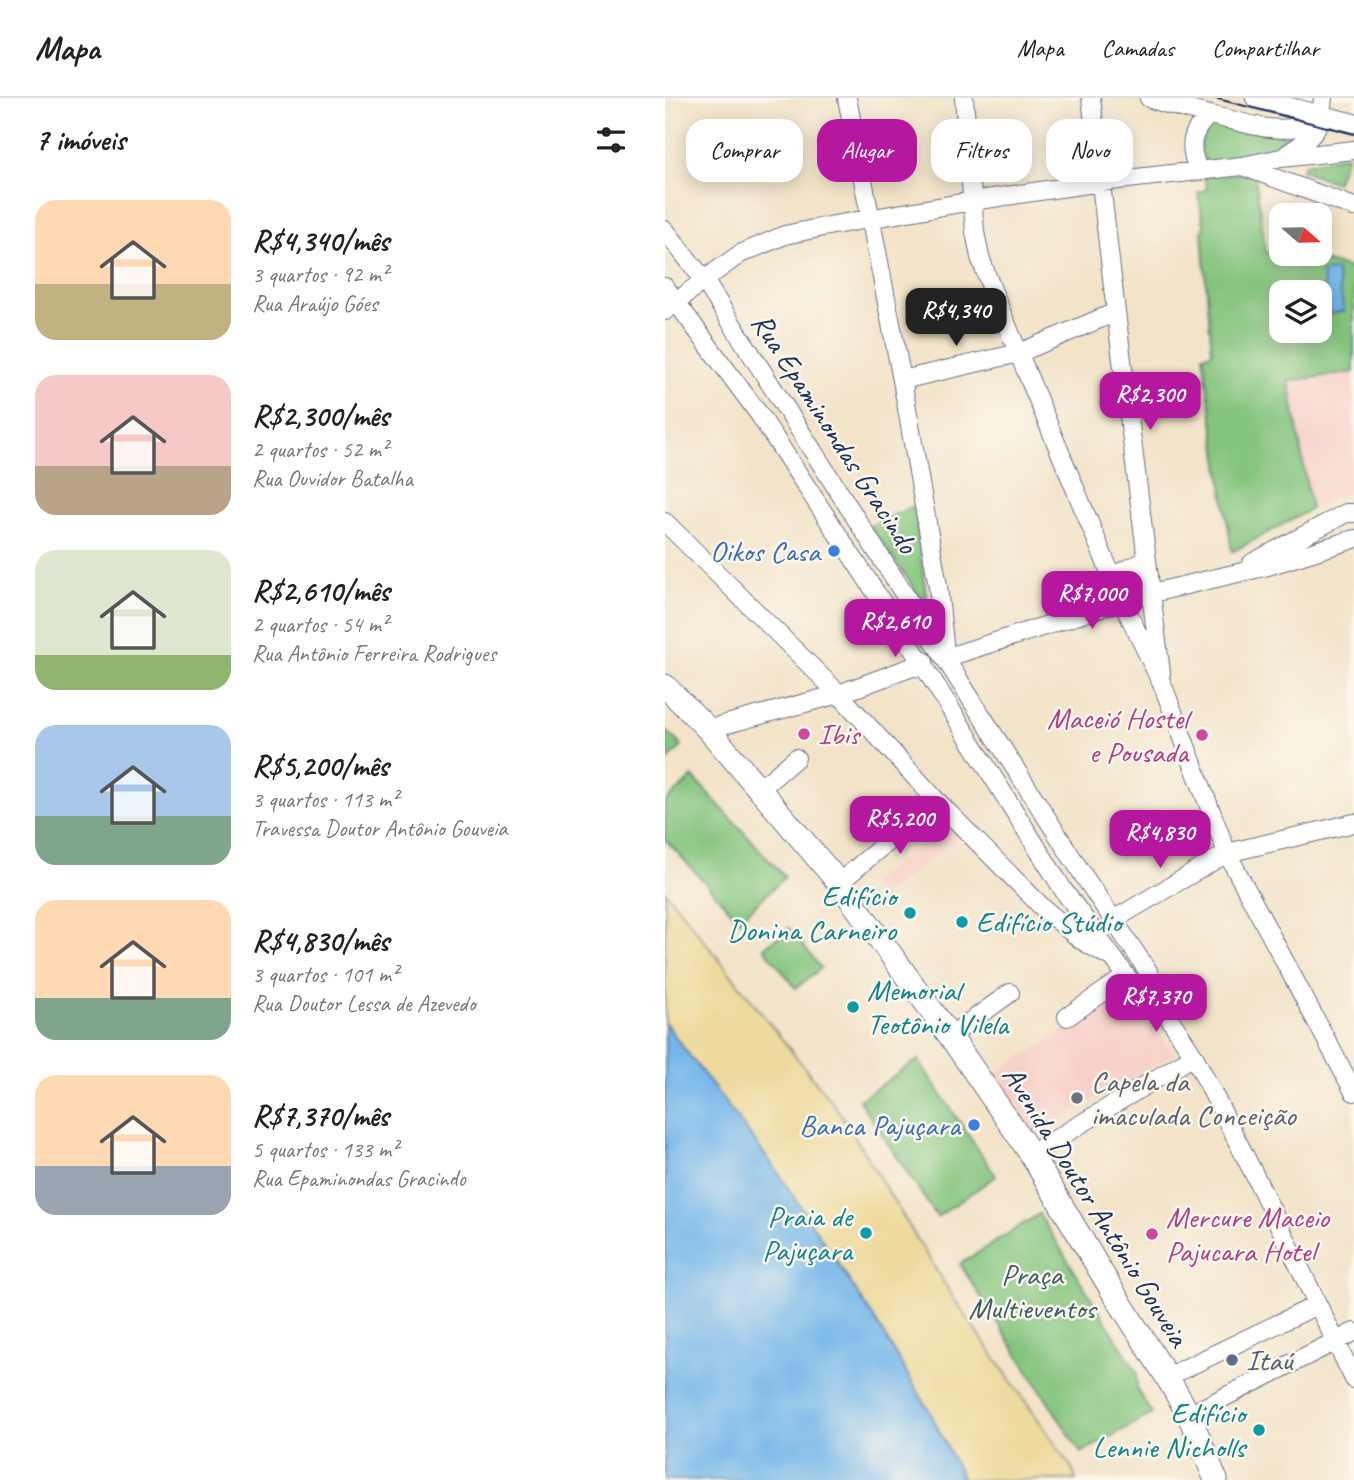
<!DOCTYPE html>
<html lang="pt">
<meta charset="utf-8">
<style>
body{margin:0;font-family:Caveat,sans-serif;background:#f2f2f2;color:#222;height:100vh;display:flex;flex-direction:column;font-size:26px;white-space:nowrap}
*{box-sizing:border-box;margin:0}
p{font-size:23px;color:#767676}
.icon{flex:none;width:38px;height:38px;fill:none;stroke:currentColor;stroke-width:2;stroke-linecap:round;stroke-linejoin:round}
.map{position:relative;flex:1;overflow:hidden}
.side{display:flex;flex-direction:column;background:#fff;width:665px}
.side>*{flex:none}
.guide{position:absolute;left:21px;top:21px;width:562px;height:63px;display:flex;gap:14px}
.needle{width:46px;rotate:110deg}
.controls{position:absolute;left:604px;top:105px;display:grid;gap:14px}
.controls a{display:grid;place-items:center;width:63px;height:63px;border-radius:14px;background:#fff;box-shadow:0 4px 18px #0003;font-size:35px}
.price{position:absolute;translate:-50% -60px;padding:0 16px;border-radius:14px;background:#b5179e;color:#fff;font-size:23px;line-height:46px;filter:drop-shadow(0 2px 4px #0008)}
.price::after{content:'';position:absolute;left:50%;top:42px;width:21px;height:16px;margin-left:-10px;background:inherit;clip-path:polygon(0 0,100% 0,50% 100%)}
.price.current{background:#222;color:#fff}
ul{padding:0;list-style:none}
li{display:flex;align-items:center;gap:21px;height:175px;padding:0 35px}
li span{display:grid;place-items:center;flex:none;width:196px;height:140px;border-radius:21px;color:#555}
li>.icon{margin-inline-start:auto}
span .icon{width:84px;height:84px;fill:#fffc;stroke-width:1}
li b{font-size:30px}
h2{display:flex;justify-content:space-between;align-items:center;height:84px;padding:0 35px;font-size:30px}
.tag{padding:0 24px;border-radius:21px;background:#fff;box-shadow:0 4px 18px #0003;font-size:24px;line-height:63px}
.tag.current{background:#b5179e;color:#fff}
header{display:flex;align-items:center;gap:42px;box-sizing:border-box;height:98px;padding:0 35px;background:#fff;border-bottom:2px solid #e0e0e0}
header strong{font-size:33px}
nav{display:flex;gap:38px;margin-inline-start:auto;font-size:24px}
main{display:flex;flex:1;min-height:0}
.map>svg:first-child{display:block}
</style>
<header>
<strong>Mapa</strong>
<nav><a>Mapa</a><a>Camadas</a><a>Compartilhar</a></nav>
</header>
<main>
<section class="side">
<h2>7 imóveis<svg class="icon" aria-label="filters" viewBox="0 0 24 24"><path d="M4 7h16M4 17h16"/><circle cx="9" cy="7" r="2"/><circle cx="15" cy="17" r="2"/></svg></h2>
<ul>
<li><span style="background:linear-gradient(#ffd9b3 60%,#c2b280 0)"><svg class="icon" aria-label="home" viewBox="0 0 24 24"><path d="M3 11l9-7 9 7M6 9v11h12V9"/></svg></span><div><b>R$4,340/mês</b><p>3 quartos · 92 m²</p><p>Rua Araújo Góes</p></div></li>
<li><span style="background:linear-gradient(#f6c9c9 65%,#b9a48a 0)"><svg class="icon" aria-label="home" viewBox="0 0 24 24"><path d="M3 11l9-7 9 7M6 9v11h12V9"/></svg></span><div><b>R$2,300/mês</b><p>2 quartos · 52 m²</p><p>Rua Ouvidor Batalha</p></div></li>
<li><span style="background:linear-gradient(#dfe7d0 75%,#8fb573 0)"><svg class="icon" aria-label="home" viewBox="0 0 24 24"><path d="M3 11l9-7 9 7M6 9v11h12V9"/></svg></span><div><b>R$2,610/mês</b><p>2 quartos · 54 m²</p><p>Rua Antônio Ferreira Rodrigues</p></div></li>
<li><span style="background:linear-gradient(#a9c7e8 65%,#7fa58c 0)"><svg class="icon" aria-label="home" viewBox="0 0 24 24"><path d="M3 11l9-7 9 7M6 9v11h12V9"/></svg></span><div><b>R$5,200/mês</b><p>3 quartos · 113 m²</p><p>Travessa Doutor Antônio Gouveia</p></div></li>
<li><span style="background:linear-gradient(#ffd9b3 70%,#7fa58c 0)"><svg class="icon" aria-label="home" viewBox="0 0 24 24"><path d="M3 11l9-7 9 7M6 9v11h12V9"/></svg></span><div><b>R$4,830/mês</b><p>3 quartos · 101 m²</p><p>Rua Doutor Lessa de Azevedo</p></div></li>
<li><span style="background:linear-gradient(#ffd9b3 65%,#9aa5b1 0)"><svg class="icon" aria-label="home" viewBox="0 0 24 24"><path d="M3 11l9-7 9 7M6 9v11h12V9"/></svg></span><div><b>R$7,370/mês</b><p>5 quartos · 133 m²</p><p>Rua Epaminondas Gracindo</p></div></li>
</ul>
</section>
<div class="map">
<svg width="689" height="1382" viewBox="0 0 689 1382">
<rect width="100%" height="100%" fill="#fbf7ec"/>
<filter id="ink" filterUnits="userSpaceOnUse"><feTurbulence type="fractalNoise" baseFrequency=".0143" numOctaves="2"/><feDisplacementMap in="SourceGraphic" scale="14" xChannelSelector="R" yChannelSelector="G"/><feConvolveMatrix kernelMatrix="1 2 1 2 8 2 1 2 1" color-interpolation-filters="sRGB"/></filter>
<filter id="wash" filterUnits="userSpaceOnUse"><feTurbulence type="fractalNoise" baseFrequency=".00686" numOctaves="4" result="noise"/><feDisplacementMap in="SourceGraphic" scale="28" xChannelSelector="R" yChannelSelector="G"/><feGaussianBlur stdDeviation="1.57" result="paint"/><feColorMatrix in="noise" values="0 0 0 0 0 0 0 0 0 0 0 0 0 0 0 0 0 1.4 0 .05"/><feComposite in="paint" operator="in"/></filter>
<g filter="url(#wash)">
<rect width="100%" height="100%" fill="#f3e3c8"/>
<path fill="#f7d1c9" d="M689,274V392L646,411L624,282Z
M286,724L296,738L216,799L205,785Z
M457,896L510,956L370,1035L331,975Z"/>
<path fill="#84c47d" stroke="#507a6e" stroke-width="2" fill-rule="evenodd" d="M552,25L625,39L628,42L614,55L546,69C532,56 534,44 542,28Z
M682,57L671,85L637,72L640,66Z
M538,75L590,77L601,155L631,156L689,171V274L624,283L646,411L567,454L538,257L547,255L537,135L539,128L533,95L542,91ZM616,194H654V233H616Z
M249,408L263,510L205,428Z
M0,631L17,648L0,665Z
M28,679L120,779L74,822L0,741V704Z
M124,830L156,870L131,890L99,850Z
M253,962L331,1078L272,1119L194,1002Z
M374,1116L472,1274V1292L487,1316L416,1355L295,1166Z"/>
<path fill="#eeda9e" stroke="#84847e" stroke-width="2" d="M0,793L173,1012L287,1198L407,1370L411,1382H298L265,1314L210,1222L112,1073L0,925Z"/>
<path fill="#74b6e9" stroke="#4872a4" stroke-width="2" d="M671,172L679,213L665,216L657,175Z
M0,925L112,1073L210,1222L265,1314L298,1382H0Z"/>
</g>
<g filter="url(#ink)">
<g fill="none" stroke-linecap="round" stroke-linejoin="round">
<g stroke="#676e83" stroke-width="20">
<path id="minor" d="M182,0L237,282L273,488L280,555
M299,0L310,134L315,159L326,189L457,503L498,588L562,755L689,994
M426,0L451,214L496,575
M484,0C509,9 536,15 562,21C583,26 605,33 627,30C638,29 647,24 657,18
M590,0L689,25
M622,56C649,39 655,32 658,0
M577,68L616,60L689,52
M534,73C523,50 525,34 544,17
M0,132L39,182L420,780L483,873L486,892L529,958L589,1076L689,1281
M0,189L94,316L260,570L399,793L468,887L486,892
M0,213L39,182L75,156L120,137L163,128L307,103L436,84L577,68L689,109
M237,282L354,255L451,214
M0,424L174,596L271,702L379,811L416,842L442,857
M587,465L681,415H689
M448,478L482,462
M280,560L457,503L487,495L603,468L689,441
M43,631L174,596L247,569L260,570L259,563
M95,691L131,660
M174,785L271,702
M448,822L562,755L689,725
M402,919L460,879
M285,938L345,895
M366,1056L529,958
M502,1279L652,1207
M524,1317L689,1234"/>
</g>
<g stroke="#676e83" stroke-width="25">
<path id="major" d="M0,588L43,631L174,785L285,938L366,1056L445,1189L502,1279L524,1317L551,1382"/>
</g>
<use href="#minor" stroke="#fff" stroke-width="18"/>
<use href="#major" stroke="#fff" stroke-width="23"/>
<path stroke="#1b2f5e" stroke-width="2" d="M549,0L689,36"/>
</g>
</g>
<g fill="#3f7fe0" stroke="#fbf7ec" stroke-width="2.5">
<circle cx="169" cy="453" r="7"/>
<circle cx="309" cy="1027" r="7"/>
</g>
<g fill="#d1479c" stroke="#fbf7ec" stroke-width="2.5">
<circle cx="139" cy="636" r="7"/>
<circle cx="537" cy="637" r="7"/>
<circle cx="487" cy="1136" r="7"/>
</g>
<g fill="#0f9aa8" stroke="#fbf7ec" stroke-width="2.5">
<circle cx="245" cy="815" r="7"/>
<circle cx="297" cy="824" r="7"/>
<circle cx="188" cy="909" r="7"/>
<circle cx="201" cy="1135" r="7"/>
<circle cx="594" cy="1332" r="7"/>
</g>
<circle fill="#6b7280" stroke="#fbf7ec" stroke-width="2.5" cx="412" cy="1000" r="7"/>
<circle fill="#5c6f8a" stroke="#fbf7ec" stroke-width="2.5" cx="567" cy="1262" r="7"/>
<g text-anchor="middle" dominant-baseline="central" stroke-width="5" stroke-linejoin="round" paint-order="stroke">
<g font-size="30" fill="#1b2f5e" stroke="#fbf7ec">
<text transform="translate(170 335) rotate(57)">Rua Epaminondas Gracindo</text>
<text transform="translate(431 1108) rotate(58)">Avenida Doutor Antônio Gouveia</text>
</g>
<g font-size="30" fill="#366cbe" stroke="#fbf7ec" text-anchor="end">
<text x="155" y="453">Oikos Casa</text>
<text x="295" y="1027">Banca Pajuçara</text>
</g>
<g font-size="30" fill="#b23c85" stroke="#fbf7ec" text-anchor="start">
<text x="523" y="620" text-anchor="end">Maceió Hostel<tspan x="523" dy="34">e Pousada</tspan></text>
<text x="153" y="636">Ibis</text>
<text x="501" y="1119">Mercure Maceio<tspan x="501" dy="34">Pajucara Hotel</tspan></text>
</g>
<g font-size="30" fill="#0d838f" stroke="#fbf7ec" text-anchor="end">
<text x="231" y="798">Edifício<tspan x="231" dy="34">Donina Carneiro</tspan></text>
<text x="311" y="824" text-anchor="start">Edifício Stúdio</text>
<text x="202" y="892" text-anchor="start">Memorial<tspan x="202" dy="34">Teotônio Vilela</tspan></text>
<text x="187" y="1118">Praia de<tspan x="187" dy="34">Pajuçara</tspan></text>
<text x="580" y="1315">Edifício<tspan x="580" dy="34">Lennie Nicholls</tspan></text>
</g>
<g font-size="30" fill="#5b616d" stroke="#fbf7ec" text-anchor="start">
<text x="426" y="983">Capela da<tspan x="426" dy="34">imaculada Conceição</tspan></text>
</g>
<g font-size="30" fill="#3a5c67" stroke="#fbf7ec">
<text x="367" y="1176">Praça<tspan x="367" dy="34">Multieventos</tspan></text>
</g>
<g font-size="30" fill="#4e5e75" stroke="#fbf7ec" text-anchor="start">
<text x="581" y="1262">Itaú</text>
</g>
</g>
</svg>
<div class="controls">
<a><svg class="needle" viewBox="-14 -14 28 28"><path d="M0-13l5 13h-10z" fill="#e53935"/><path d="M0 13l5-13h-10z" fill="#767676"/></svg></a>
<a><svg class="icon" aria-label="layers" viewBox="0 0 24 24"><path d="M12 4l9 5-9 5-9-5zM3 14l9 5 9-5"/></svg></a>
</div>
<b class="price current" style="left:291px;top:250px">R$4,340</b>
<b class="price" style="left:485px;top:334px">R$2,300</b>
<b class="price" style="left:427px;top:533px">R$7,000</b>
<b class="price" style="left:230px;top:561px">R$2,610</b>
<b class="price" style="left:235px;top:758px">R$5,200</b>
<b class="price" style="left:495px;top:772px">R$4,830</b>
<b class="price" style="left:491px;top:936px">R$7,370</b>
<div class="guide">
<a class="tag">Comprar</a>
<a class="tag current">Alugar</a>
<a class="tag">Filtros</a>
<a class="tag">Novo</a>
</div>
</div>
</main>
